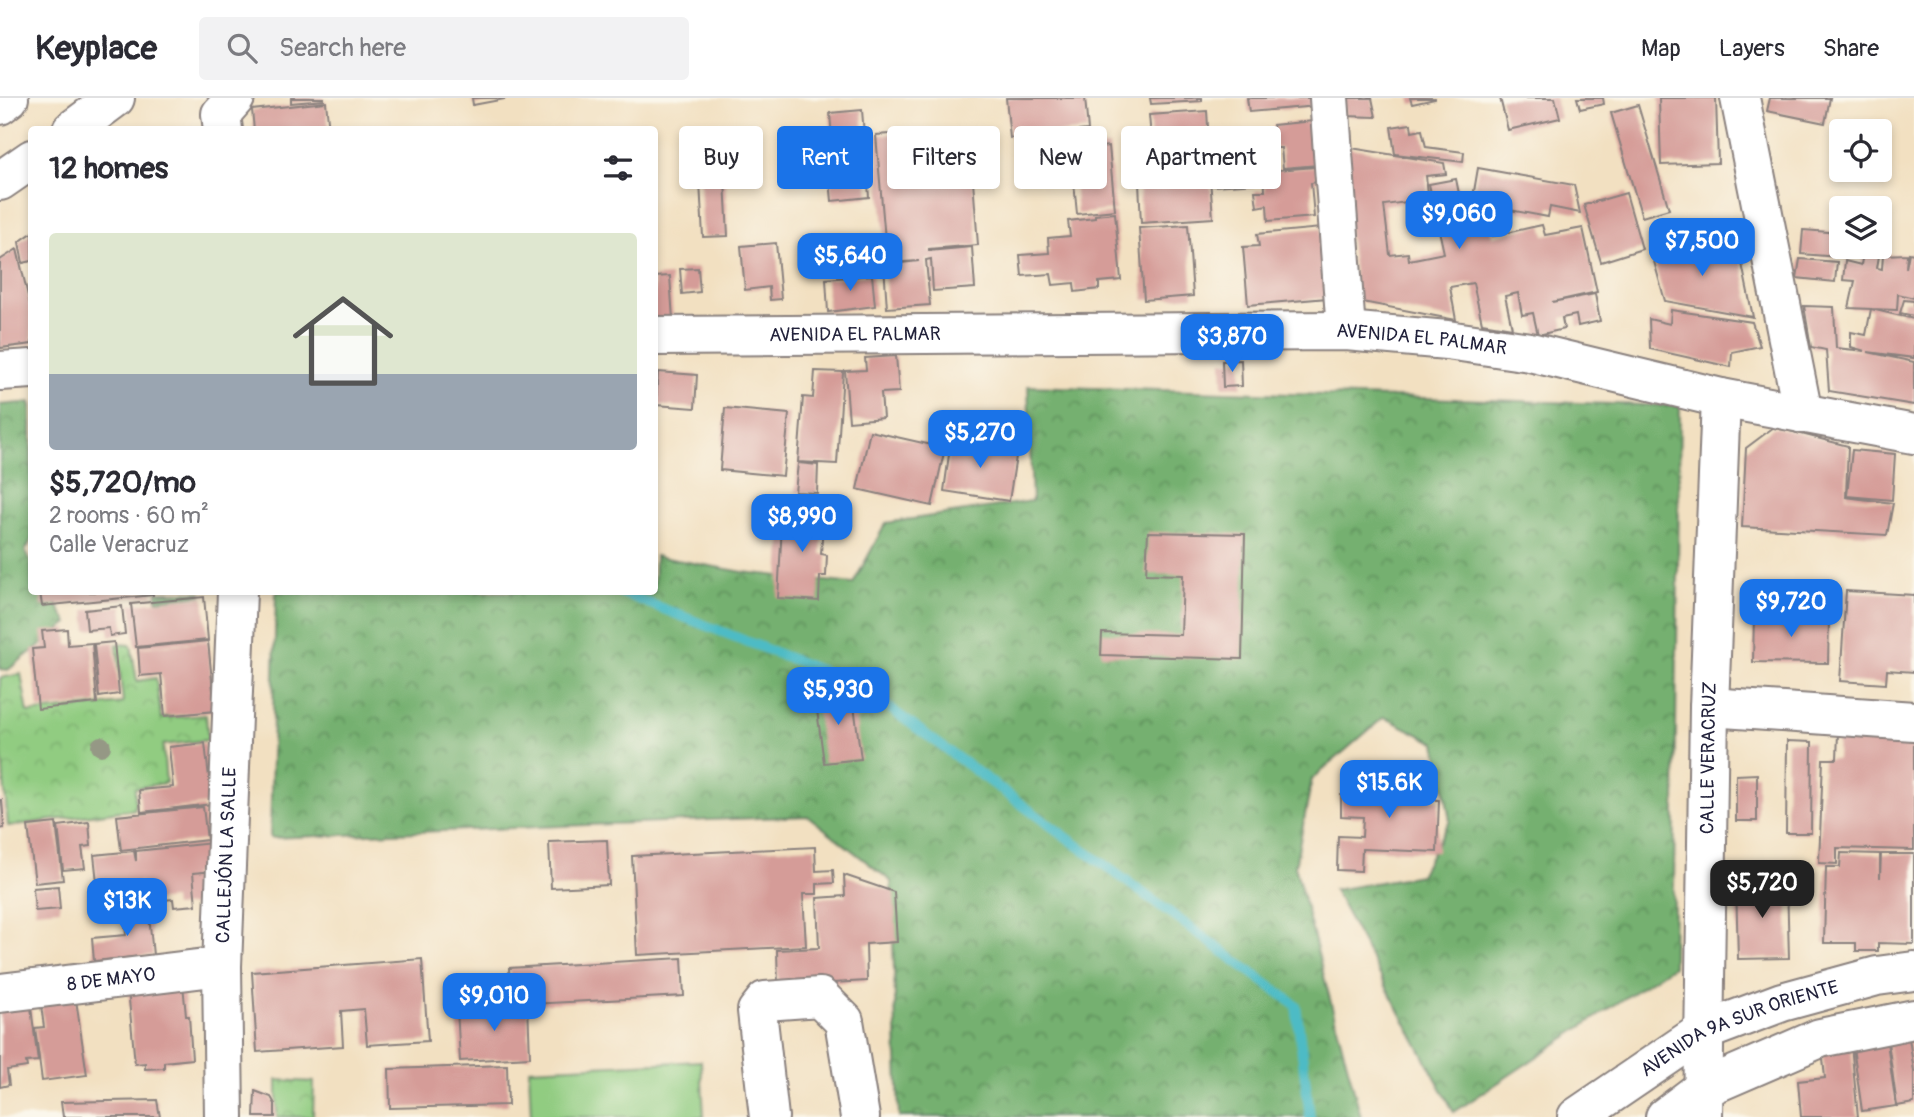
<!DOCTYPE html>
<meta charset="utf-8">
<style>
body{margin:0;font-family:Pangolin,sans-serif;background:#f2f2f3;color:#2b2b33;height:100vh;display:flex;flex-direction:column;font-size:26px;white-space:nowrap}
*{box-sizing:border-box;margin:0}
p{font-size:23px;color:#7c7c81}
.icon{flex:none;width:38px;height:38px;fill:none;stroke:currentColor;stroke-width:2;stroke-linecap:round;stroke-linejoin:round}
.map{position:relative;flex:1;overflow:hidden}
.drawer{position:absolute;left:28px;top:28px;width:630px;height:469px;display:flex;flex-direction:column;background:#fff;border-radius:7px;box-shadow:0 4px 10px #0003}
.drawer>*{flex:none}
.top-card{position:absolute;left:679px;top:28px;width:665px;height:63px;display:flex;gap:14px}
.tools{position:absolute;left:1829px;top:21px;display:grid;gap:14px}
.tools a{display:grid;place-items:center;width:63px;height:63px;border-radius:7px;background:#fff;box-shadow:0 4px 10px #0003;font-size:35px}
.price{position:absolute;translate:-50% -60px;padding:0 16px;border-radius:14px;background:#1a73e8;color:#fff;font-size:23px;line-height:46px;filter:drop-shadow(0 2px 4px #0008)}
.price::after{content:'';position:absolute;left:50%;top:42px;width:21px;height:16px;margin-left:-10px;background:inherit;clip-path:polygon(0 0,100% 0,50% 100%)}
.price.on{background:#222;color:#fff}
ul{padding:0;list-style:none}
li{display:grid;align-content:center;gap:14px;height:371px;padding:0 21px}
li span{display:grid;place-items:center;height:217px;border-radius:7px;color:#555}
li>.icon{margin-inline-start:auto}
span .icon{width:126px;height:126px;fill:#fffc;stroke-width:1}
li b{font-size:30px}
h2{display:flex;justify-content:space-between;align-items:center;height:84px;padding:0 21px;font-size:30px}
.pill{padding:0 24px;border-radius:7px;background:#fff;box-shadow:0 4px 10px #0003;font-size:24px;line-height:63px}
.pill.on{background:#1a73e8;color:#fff}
header{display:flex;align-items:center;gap:42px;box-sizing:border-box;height:98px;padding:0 35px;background:#fff;border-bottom:2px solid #e1e1e2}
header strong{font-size:33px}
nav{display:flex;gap:38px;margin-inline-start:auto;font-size:24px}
.search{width:490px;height:63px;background:#f2f2f3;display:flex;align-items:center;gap:18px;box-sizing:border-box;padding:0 24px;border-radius:7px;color:#7c7c81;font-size:26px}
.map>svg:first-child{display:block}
</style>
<header>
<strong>Keyplace</strong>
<div class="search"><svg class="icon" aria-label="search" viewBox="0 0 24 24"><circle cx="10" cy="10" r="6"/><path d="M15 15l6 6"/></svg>Search here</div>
<nav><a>Map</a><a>Layers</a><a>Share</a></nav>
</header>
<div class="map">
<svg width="1914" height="1019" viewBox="0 0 1914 1019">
<defs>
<pattern id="forest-crowns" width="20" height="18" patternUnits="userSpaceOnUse" patternTransform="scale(1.75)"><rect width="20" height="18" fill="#74b06f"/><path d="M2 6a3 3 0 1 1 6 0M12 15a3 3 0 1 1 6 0" fill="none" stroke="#5f8f5c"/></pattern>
<pattern id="park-crowns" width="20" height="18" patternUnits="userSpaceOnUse" patternTransform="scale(1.75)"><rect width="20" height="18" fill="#91cc81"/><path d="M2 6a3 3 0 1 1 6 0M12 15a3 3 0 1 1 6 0" fill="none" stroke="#7daf70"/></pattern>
</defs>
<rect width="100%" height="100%" fill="#fbf7ec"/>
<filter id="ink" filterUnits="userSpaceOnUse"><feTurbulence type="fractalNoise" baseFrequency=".0143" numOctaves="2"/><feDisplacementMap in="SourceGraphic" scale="14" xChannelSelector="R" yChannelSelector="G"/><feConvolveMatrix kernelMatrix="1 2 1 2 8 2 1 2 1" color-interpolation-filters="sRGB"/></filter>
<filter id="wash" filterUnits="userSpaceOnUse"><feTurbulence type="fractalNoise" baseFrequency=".00686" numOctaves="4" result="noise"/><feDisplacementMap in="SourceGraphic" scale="28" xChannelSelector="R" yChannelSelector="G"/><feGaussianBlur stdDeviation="1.57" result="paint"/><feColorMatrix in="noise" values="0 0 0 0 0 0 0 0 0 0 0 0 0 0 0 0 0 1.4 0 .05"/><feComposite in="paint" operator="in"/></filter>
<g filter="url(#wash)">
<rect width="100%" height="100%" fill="#f2e0c1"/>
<path fill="url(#forest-crowns)" stroke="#4b6955" stroke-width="2" d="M1028,288L1680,308L1673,868L1454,1014L1334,792L1420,777L1450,722L1436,645L1384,619L1312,681L1295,768L1361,1019H899L891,783L808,718L270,740L276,494H654L655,458L743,474L853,486L886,425L1032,403Z
M31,304L32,441L25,453L31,464L32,494H49L68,525L8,572L0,571V307Z
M157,494H201V497L157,502Z"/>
<path fill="url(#park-crowns)" stroke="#5a775e" stroke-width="2" d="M117,546L131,547L137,583L156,580L161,620L206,617L208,642L163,647L166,685L135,690V711L8,728L0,638V580L21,576L28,615L123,605Z
M277,982L314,984L313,1019H277Z"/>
<path fill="#91cc81" stroke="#5a775e" stroke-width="2" d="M701,963L704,1019H531L529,971Z"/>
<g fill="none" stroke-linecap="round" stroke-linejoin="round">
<path stroke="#4dbbc5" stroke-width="10" d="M620,494L858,587L1296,907L1310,1019"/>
</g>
<g id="blocks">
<path fill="#d59c98" d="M291,0H324V2L291,5Z
M472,0H505V1L473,7Z
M1006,0H1085L1088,32L1010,40Z
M1150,0H1202V3L1151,6Z
M1247,0H1316L1317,8L1249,14Z
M1343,0H1372L1376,19L1345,18Z
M1410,0H1435V1L1412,6Z
M1500,0H1555L1560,20L1508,32Z
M1577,0H1603L1604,6L1580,11Z
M1659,0H1716L1718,65L1661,67Z
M1770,0H1830L1825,25L1767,13Z
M326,4L329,32H254L252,12Z
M1638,7L1669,111L1642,119L1611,15Z
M862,12L869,99L832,103L826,40H832L830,15Z
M1207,13L1211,78L1139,83L1136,41L1151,40L1149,17Z
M1313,23L1318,67L1283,70L1281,50H1275L1273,27Z
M1411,26L1412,34L1422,32L1426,49L1464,54L1463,64L1395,56L1391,29Z
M919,34L922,62L971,57L978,147L929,151V153L972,149L975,190L933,193L931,161L926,162L930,207L887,210L884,167L919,163L887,165L876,37Z
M1254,47L1257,85L1214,88L1211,50Z
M1109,48L1115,112L1077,116L1071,52Z
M1339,48L1444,65L1446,76L1426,78L1430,113L1408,115L1406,104L1384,107L1390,157L1408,155L1409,162L1444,155L1429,86L1456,81L1465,125L1489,120L1493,138L1542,127L1545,137L1583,130L1597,194L1552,204L1595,196L1600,223L1578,228L1576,217L1562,220L1564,231L1538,237L1533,215L1522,217L1518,195L1505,198L1512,230L1482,225L1473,185L1450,189L1456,222L1357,203Z
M1316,69L1317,84L1311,85L1314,119L1268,123L1267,107L1257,109L1255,93H1265L1264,73Z
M1478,70L1574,87L1580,115L1550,109L1548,119L1472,105Z
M1210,80L1213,120L1141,125L1139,85Z
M725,83L728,138L703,139L700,84Z
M1626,95L1642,151L1601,164L1584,107Z
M1115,115L1121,182L1099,184V191L1075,194L1074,185L1053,187L1051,176L1022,178L1020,157L1049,155L1048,140L1070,138L1068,123L1095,120V117Z
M1188,127L1193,198L1144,202L1139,130Z
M1321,130L1327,200L1248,207L1243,149L1259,148L1257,136Z
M1803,132L1841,135V149H1854L1852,160L1801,156Z
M32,135V163L23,165L19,144Z
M1648,142L1740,156L1753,219L1665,203Z
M776,145L781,201L770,202L769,189L745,192L741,148Z
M1864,149L1879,158L1877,170L1882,171L1883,157L1907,156L1906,170L1909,155L1914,156V200L1898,196L1897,212L1871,211L1914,221V260L1868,254L1914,264V307L1829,293L1826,252L1811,249L1804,208L1834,209L1836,250L1865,253L1851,249V234L1866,237L1871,211L1849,210L1855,183L1843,182L1845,163L1861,167Z
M17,151L32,215V246L0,250V162Z
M1800,161L1837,164L1835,184L1797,180Z
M698,170L700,194L682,196L680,171Z
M872,177L875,208L828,214L826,181Z
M670,178L673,222L654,223V179Z
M1904,202L1914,203V218L1900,215Z
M1671,212L1752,224L1760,248L1732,254L1731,269L1650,251L1649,221L1670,226Z
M896,258L899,294L881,295L883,320L849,323L845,273L866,272L865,260Z
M1241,262L1242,288L1223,289L1222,263Z
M815,273L843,274L837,366L798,364L803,299L813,300Z
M658,274L697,277L695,310L656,307Z
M725,310L789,316L783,378L720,372Z
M1774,329L1848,348L1846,399L1893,405L1887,437L1742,429L1746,350Z
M870,333L945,350L932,408L857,391Z
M951,342L1017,352L1009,403L944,393Z
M1852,352L1895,356L1892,402L1847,398Z
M798,365L818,367L817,395L795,394Z
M783,408L824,410L821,456L827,457L826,478H820L819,503L778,500Z
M1148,434L1245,436L1242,561L1101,557L1102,535L1181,537L1183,477L1146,476Z
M1758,490L1830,493L1829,517L1757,514Z
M1846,493L1914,497V574L1887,572L1886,586L1840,583Z
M40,494H153V497L42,508Z
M204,499L208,542L136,549L131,506Z
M122,508L125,536L110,538L109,530L87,532L85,512Z
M1754,518L1829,519L1828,565L1753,564Z
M67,531L68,547L92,545L97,605L38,611L32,551L44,550L42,533Z
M208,543L215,613L165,618L161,576L140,578L138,550Z
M114,544L119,596L99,599L94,546Z
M852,592L861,661L824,665L815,597Z
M1838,635L1914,636V752L1837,750V766L1819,765L1823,661H1837Z
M1787,643L1812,644L1811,735H1786Z
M205,645L212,706L141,714L139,692L173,689L169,649Z
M1376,670L1411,671L1410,701L1439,702L1437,754L1362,751L1361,773L1337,772L1338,738L1362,739L1363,719L1341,718V697L1375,699Z
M1757,676V723H1736V677Z
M0,702H2L4,730L0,731Z
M203,709L207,742L121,752L117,718Z
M89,724L91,748L82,749L85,770L63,772L58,728Z
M56,725L63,782L35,785L28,728Z
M607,742L609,787L551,790L549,744Z
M212,745L215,773L193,775L196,807L174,809L173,801L142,804L139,781V798L99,802L94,757L134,753L136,763V753Z
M815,749L816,773L833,772L834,785L817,786V796H803L806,848L637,857L632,758Z
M1841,755L1880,756V780L1881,756H1914V846L1878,845V853H1856V845H1824L1826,769H1840Z
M844,777L894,794L897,844L866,846L867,883L778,888L777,852L819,850L817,800L845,798Z
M1787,783L1789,860L1738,861L1736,784Z
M58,788L60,811L35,813L33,790Z
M148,808L153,857L94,863L92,840L126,837L123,810Z
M682,860L684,898L511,907L509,870Z
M422,861L428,943L367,947L364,911L341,913L343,948L257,954L252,874Z
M183,886L186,918H189L192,961L164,964V970L145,971V965L135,966L128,891Z
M75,895L87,977L42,983L35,930L44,929L40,900Z
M30,902L38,963L26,964L27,969L7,972L9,987L0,989V906Z
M528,907L530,959L460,963L457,911Z
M1908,933L1914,973V1005L1897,1008L1887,937Z
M1886,937L1896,1008L1862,1013L1852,942Z
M1851,947L1858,1019H1801L1798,983L1825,980L1822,950Z
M507,967L508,1007L390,1010L389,971Z
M255,993L271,999L275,1006V1019H254Z
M157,1002L160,1019H63L61,1004Z"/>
</g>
</g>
<g filter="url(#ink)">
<use href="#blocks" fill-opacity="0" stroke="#8a817e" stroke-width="2"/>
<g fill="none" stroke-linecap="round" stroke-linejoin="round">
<g stroke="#8a817e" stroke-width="42">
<g id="minor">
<path d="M1329,0L1346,233"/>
<path d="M1740,0L1803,316"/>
<path d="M223,32L221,16L235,0"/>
<path id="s1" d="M654,238L1346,233L1447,242L1530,254L1721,300L1914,336"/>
<path d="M0,273L32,271"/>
<path d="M1709,609L1914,623"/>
<path id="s2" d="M0,895L222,868"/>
<path id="s3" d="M224,1019L222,868L237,494"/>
<path d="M769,1019L757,913L765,903L820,899L844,923L860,1019"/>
<path id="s4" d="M1703,1019L1709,609L1721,300"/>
</g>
</g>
<g stroke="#8a817e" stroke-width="42">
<g id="major">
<path d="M0,7L9,0"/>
<path d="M72,32L115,0"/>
<path d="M0,83L32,61"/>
<path id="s5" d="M1577,1019L1702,934L1782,904L1877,878L1914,873"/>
<path d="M1665,1019L1702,991L1820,940L1914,921"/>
</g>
</g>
<use href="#minor" stroke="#fff" stroke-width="38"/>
<use href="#major" stroke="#fff" stroke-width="38"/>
</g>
<circle fill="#959885" cx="101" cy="648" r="10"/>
</g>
<g text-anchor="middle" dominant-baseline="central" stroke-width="5" stroke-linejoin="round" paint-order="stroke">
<g font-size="19" fill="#22223b" stroke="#fbf7ec">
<text stroke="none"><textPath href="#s1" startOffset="201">AVENIDA EL PALMAR</textPath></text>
<text stroke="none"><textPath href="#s1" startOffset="768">AVENIDA EL PALMAR</textPath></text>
<text stroke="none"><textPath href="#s4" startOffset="359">CALLE VERACRUZ</textPath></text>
<text stroke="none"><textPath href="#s3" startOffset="262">CALLEJÓN LA SALLE</textPath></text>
<text stroke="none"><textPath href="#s2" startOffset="112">8 DE MAYO</textPath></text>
<text stroke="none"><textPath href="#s5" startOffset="187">AVENIDA 9A SUR ORIENTE</textPath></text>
</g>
</g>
</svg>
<div class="tools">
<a><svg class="icon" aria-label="locate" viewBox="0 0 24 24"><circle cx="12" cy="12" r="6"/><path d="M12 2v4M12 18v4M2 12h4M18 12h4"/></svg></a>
<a><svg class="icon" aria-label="layers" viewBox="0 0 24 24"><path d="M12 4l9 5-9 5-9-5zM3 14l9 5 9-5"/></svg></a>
</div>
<b class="price" style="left:1459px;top:153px">$9,060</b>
<b class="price" style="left:1702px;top:180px">$7,500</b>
<b class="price" style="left:850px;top:195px">$5,640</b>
<b class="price" style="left:1232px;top:276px">$3,870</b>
<b class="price" style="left:980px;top:372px">$5,270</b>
<b class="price" style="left:802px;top:456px">$8,990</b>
<b class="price" style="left:1791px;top:541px">$9,720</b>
<b class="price" style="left:838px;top:629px">$5,930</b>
<b class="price" style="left:1389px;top:722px">$15.6K</b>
<b class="price on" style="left:1762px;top:822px">$5,720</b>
<b class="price" style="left:127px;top:840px">$13K</b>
<b class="price" style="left:494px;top:935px">$9,010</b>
<div class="top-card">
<a class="pill">Buy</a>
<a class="pill on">Rent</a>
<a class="pill">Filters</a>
<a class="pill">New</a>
<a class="pill">Apartment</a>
</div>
<section class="drawer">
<h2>12 homes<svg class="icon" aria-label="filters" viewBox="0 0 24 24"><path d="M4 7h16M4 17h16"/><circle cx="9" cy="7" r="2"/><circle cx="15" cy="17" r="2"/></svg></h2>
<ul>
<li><span style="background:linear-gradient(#dfe7d0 65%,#9aa5b1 0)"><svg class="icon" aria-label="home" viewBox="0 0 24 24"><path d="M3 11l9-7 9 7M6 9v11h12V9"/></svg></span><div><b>$5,720/mo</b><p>2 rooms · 60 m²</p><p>Calle Veracruz</p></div></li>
</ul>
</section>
</div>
